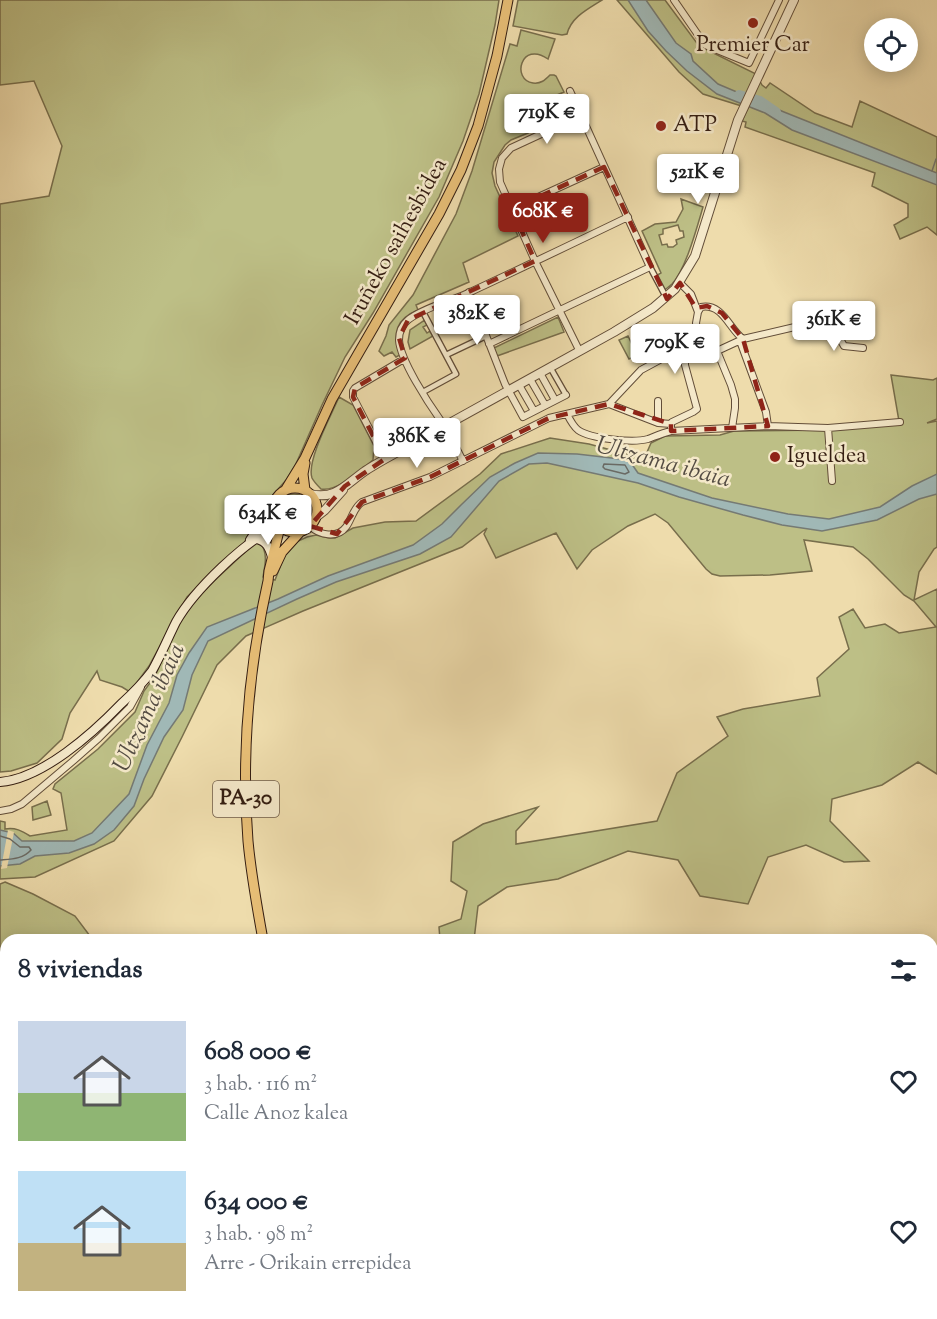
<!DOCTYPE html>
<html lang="es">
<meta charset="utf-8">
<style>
body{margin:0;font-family:"Sorts Mill Goudy",serif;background:#f6f6f7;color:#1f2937;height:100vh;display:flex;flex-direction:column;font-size:22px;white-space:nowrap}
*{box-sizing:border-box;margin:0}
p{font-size:20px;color:#747a83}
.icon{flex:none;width:33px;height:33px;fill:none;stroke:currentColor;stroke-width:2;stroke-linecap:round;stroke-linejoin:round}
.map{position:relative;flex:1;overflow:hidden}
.side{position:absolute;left:0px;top:934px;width:938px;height:386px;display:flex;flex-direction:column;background:#fff;border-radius:18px 18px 0 0;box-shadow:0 3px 15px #0003}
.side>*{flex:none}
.fabs{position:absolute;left:864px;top:18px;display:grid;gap:12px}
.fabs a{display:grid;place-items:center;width:54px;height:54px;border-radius:50%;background:#fff;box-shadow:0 3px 15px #0003;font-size:30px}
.price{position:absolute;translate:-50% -51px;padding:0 14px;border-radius:6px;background:#fff;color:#222;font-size:20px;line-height:39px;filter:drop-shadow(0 2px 3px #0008)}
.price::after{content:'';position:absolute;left:50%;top:36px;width:18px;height:14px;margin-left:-9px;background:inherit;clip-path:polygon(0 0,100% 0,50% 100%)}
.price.active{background:#8f2418;color:#fff}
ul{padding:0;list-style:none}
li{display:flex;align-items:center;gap:18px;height:150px;padding:0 18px}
li span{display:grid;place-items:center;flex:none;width:168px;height:120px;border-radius:0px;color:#555}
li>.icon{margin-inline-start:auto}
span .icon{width:72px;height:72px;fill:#fffc;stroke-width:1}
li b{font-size:26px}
h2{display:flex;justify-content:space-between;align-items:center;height:72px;padding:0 18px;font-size:26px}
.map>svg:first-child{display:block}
</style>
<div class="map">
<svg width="937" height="1319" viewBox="0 0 937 1319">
<rect width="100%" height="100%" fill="#eedcac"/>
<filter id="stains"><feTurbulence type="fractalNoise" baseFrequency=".00333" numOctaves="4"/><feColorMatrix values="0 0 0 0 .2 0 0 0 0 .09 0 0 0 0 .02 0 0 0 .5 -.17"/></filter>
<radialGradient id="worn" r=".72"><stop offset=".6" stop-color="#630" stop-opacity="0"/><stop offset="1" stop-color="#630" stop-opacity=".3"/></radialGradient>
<path fill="#bdbf86" stroke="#786e4c" stroke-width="1.5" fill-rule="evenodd" d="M0,0H499L495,25L479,94L463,141L439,197L373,313L345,357L322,405L295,466L287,479L265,504L244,543L187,597L149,666L130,692L122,687L100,680L97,671L70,713L62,739L37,763L11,771L0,772V204L49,196L62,146L34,81L0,85Z
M518,0H602C588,9 571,17 567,34L562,35L513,26Z
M617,0H665L699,46L756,74L762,85L766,88L770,83L815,113L852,127L860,101L937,137V235L927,227L900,239L894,225L908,217V204L872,186L875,173L745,127L746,122L742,121L748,108L703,94L679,72Z
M521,30L555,39L548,59C521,40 511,80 533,83C541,84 545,80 550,75H554L556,76L564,92L519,111L528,133L511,140L505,145L494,162L492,173L495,186L518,236L463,263L469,282L416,305L418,310C396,319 392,333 400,355L396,357L392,352L384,356L379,351L386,336L389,325L413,295L456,214L472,171L510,44L517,46Z
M681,199L703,207C697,227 686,269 672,284C669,287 664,290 661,293L654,277L661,273L642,231L655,224L676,222L683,209ZM678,225L680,231H683L684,237L676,240L677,244L673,247H668L667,244L662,245L659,235L663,234V229Z
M558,317L564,332L497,356L494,348Z
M425,320L427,325L423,327L427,333L430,331L433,336L410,349L408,342L410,330Z
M628,336L637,355L629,359L619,340Z
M891,375L933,380L937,378V419L927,423L937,421V547L934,549L919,572L914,600L937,589V774L918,762L882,785L832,799L830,821L869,861L844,862L806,845L768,857L748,904L700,896L678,860L628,851L558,879L507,887L478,906L474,940H440L439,927L461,919L467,891L451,881L453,842L483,824L538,807L516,831V844L657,821L677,773L728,736L717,717L743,709L820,696L817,678L849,649L839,617L853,609L865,628L885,624L899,633L936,627L914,601L904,595L868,559L853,547L804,540L812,571L770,575L720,576L712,574L706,569L668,523L655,514L628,526L592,550L577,569L556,533L496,558L484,534L487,528L462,547L303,611L246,636L217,665L182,737L152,796L114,841L35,877L0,879V821L5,822V829C15,827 22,831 30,836L67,830L61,793L53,789L55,784L98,749L135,712L144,691L155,676L178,625L191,605L214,581L256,542L261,544C268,554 265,565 263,577L275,580L285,554L296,542L307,537L316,535L329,538H335L353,528L385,522L416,521L480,474L501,454L550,438L589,444L644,459L651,443L665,436L720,435L734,431L825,430L899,421Z
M339,397L353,405L374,446L373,460C360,470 338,492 321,489C318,486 314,482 312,478C306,461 332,414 339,397Z
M277 511a17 17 0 1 1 34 0a17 17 0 1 1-34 0Z
M47,801L51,815L33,820L32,807Z
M5,882L33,894L75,916L93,940H6V1314H235V1319H0V884Z
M932,1263L937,1264V1319H846L849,1314H932Z"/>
<path fill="#a0b8b6" stroke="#757a74" stroke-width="1.5" d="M628,0H646L676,43L691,54L693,61L718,84L784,112L937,173V185L792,130L765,113L717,94L687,71L666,51L648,31Z
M538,453L577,454L629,460L638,473L712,498L788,514L829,519L880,507L912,486L937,474V494L919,499L877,520L822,531L782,525L743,515L679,497L638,483L547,463L529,464L499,481L451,537L420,554L336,582L297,599L208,641L192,675L183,710L164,737L144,779L134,806L114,830L94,844L69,853L35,856L20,864L0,866V830L13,833L22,841H74L92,833L129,794L147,745L169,703L177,675L189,653L207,627L278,599L328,576L413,545L442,524L461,505L490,477L515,463Z"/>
<path fill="#eedcac" d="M8,830L14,832L7,868L1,869Z"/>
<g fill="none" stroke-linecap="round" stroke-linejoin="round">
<path stroke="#6a6a64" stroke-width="1.5" d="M604,464L625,465L629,472L625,474L605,469L603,467Z
M0,836L10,839L20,847H29L31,850C23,859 12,859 0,860"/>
<path stroke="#757a74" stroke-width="1.5" d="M932,171L936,159"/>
<path stroke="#a0b8b6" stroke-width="10" d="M739,95L760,101L776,112"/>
<g stroke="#624d38" stroke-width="7">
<path id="pedestrian" d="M650,267L666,297
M423,312L456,374L423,392
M446,355L486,336
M550,367L566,395"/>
</g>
<g stroke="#624d38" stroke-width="8">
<path id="minor" d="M674,0L705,45L749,63L779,0
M512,209L604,167
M680,283L691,294L698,312L696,323L697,331L712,352L717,351L731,385L735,399V408L732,428
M469,292L505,384L523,417L566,395
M698,312L701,307C723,303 729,329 743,339
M740,341L766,412L768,426
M489,344L650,267L570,91
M579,350L535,261L500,182L499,169L502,158L511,148L580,116
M717,351L743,339L829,319L844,346L863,348
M540,373L555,400
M530,379L545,405
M519,385L534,411
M658,401V423
M609,404L658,423L671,424V427
M567,414C570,420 573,426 578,430C591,439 633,443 648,439C656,436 663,433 671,431L768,426L828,428L900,422
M671,424L672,422L693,412L697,409L685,365V360L689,357
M828,428L832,481
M385,459L353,397V391L355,388L404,359
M463,461C456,448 450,434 441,421C429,404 400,360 399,340C399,333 402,325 408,320C421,309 450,301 466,294C520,269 574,243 628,217
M310,526C319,535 337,539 346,527C352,519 353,508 362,502L430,477L549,418L609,404L641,370L678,350H683L689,357L712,352
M0,811L11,809L22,804L73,761L99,738L130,707L141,687"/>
</g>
<g stroke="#624d38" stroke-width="10">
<path id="tertiary" d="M310,494C336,500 345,485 365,471C371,467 378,463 385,459L614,332L653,308L675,289L695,256L738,120L794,0
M316,517L325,510L343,490"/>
</g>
<g stroke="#341d11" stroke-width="10">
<path id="secondary" d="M257,539C267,542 269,547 272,557
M250,540L272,507
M0,782C42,779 93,733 121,704C132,694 143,683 152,671C161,655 168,638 176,622C194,590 246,540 278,526"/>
</g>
<g stroke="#341d11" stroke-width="11">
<path id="trunk" d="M305,463L303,474L305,490
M273 510a22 22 0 1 1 44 0a22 22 0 1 1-44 0Z
M286,489L305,458L332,399L439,214L461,170L478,126L497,56L508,0
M273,571L282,552L301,531
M263,940C257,907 251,874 248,841C241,753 249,666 268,581L269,571L280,527
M286,1319L287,1314"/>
</g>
<use href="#pedestrian" stroke="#f4e8c9" stroke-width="4.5"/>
<use href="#minor" stroke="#f4e8c9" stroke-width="6"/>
<use href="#tertiary" stroke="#f4e8c9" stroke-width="8"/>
<use href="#secondary" stroke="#f4e8c9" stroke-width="8"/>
<use href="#trunk" stroke="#e7be76" stroke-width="9"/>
</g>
<path fill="none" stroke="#8f2418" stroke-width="4.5" stroke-dasharray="12 8" stroke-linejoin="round" d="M604,167L667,299L680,283L696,308L707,306L722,313L743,339L768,426L671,431V424L609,404L549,418L430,477L362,502L337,534L310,526L345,486L385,459L353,397L355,388L405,358L399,338L408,320L535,261L512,209Z"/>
<g fill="#8f2418" stroke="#f4e8c9" stroke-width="2">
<circle cx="753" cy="23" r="6"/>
<circle cx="661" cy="126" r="6"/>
<circle cx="775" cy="457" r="6"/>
</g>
<g text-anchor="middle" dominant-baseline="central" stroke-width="5" stroke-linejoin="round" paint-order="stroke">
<rect fill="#f4e8c9" stroke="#6e5a48" stroke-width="1.5" x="213" y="781" width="66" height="36" rx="4.5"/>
<g font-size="21" font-weight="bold" fill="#341d11">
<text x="246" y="799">PA-30</text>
</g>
<g font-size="22" fill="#341d11" stroke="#f4e8c9" text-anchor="start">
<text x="753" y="46" text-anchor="middle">Premier Car</text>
<text x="673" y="126">ATP</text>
<text x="787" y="457">Igueldea</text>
</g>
<g font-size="22" fill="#341d11" stroke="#f4e8c9">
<text transform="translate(397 242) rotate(-61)">Iruñeko saihesbidea</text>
</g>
<g font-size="24" font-style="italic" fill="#544c43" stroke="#f4e8c9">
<text transform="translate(663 463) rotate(15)">Ultzama ibaia</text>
<text transform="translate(150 708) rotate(-65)">Ultzama ibaia</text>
</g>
</g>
<rect width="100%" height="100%" filter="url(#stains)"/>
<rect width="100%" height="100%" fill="url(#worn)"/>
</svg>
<div class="fabs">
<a><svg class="icon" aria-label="locate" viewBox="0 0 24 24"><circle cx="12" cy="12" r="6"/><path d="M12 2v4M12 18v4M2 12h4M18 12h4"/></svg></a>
</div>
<b class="price" style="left:547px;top:145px">719K €</b>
<b class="price" style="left:698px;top:205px">521K €</b>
<b class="price active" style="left:543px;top:244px">608K €</b>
<b class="price" style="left:477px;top:346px">382K €</b>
<b class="price" style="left:834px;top:352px">361K €</b>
<b class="price" style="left:675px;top:375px">709K €</b>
<b class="price" style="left:417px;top:469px">386K €</b>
<b class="price" style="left:268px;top:546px">634K €</b>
<section class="side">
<h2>8 viviendas<svg class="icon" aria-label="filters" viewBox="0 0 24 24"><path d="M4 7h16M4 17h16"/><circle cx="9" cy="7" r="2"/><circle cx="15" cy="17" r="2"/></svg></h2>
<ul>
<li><span style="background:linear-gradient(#c9d6e8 60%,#8fb573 0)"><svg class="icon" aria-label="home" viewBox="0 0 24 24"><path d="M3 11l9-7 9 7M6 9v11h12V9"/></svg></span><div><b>608 000 €</b><p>3 hab. · 116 m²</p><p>Calle Anoz kalea</p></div><svg class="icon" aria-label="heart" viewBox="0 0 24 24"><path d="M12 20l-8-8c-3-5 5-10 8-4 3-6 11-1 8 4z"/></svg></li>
<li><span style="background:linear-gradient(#bfe0f5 60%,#c2b280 0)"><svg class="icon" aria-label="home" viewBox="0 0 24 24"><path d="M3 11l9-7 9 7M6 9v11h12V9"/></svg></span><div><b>634 000 €</b><p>3 hab. · 98 m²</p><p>Arre - Orikain errepidea</p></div><svg class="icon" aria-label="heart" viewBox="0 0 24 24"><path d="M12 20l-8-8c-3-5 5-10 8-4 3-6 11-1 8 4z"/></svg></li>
</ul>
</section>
</div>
